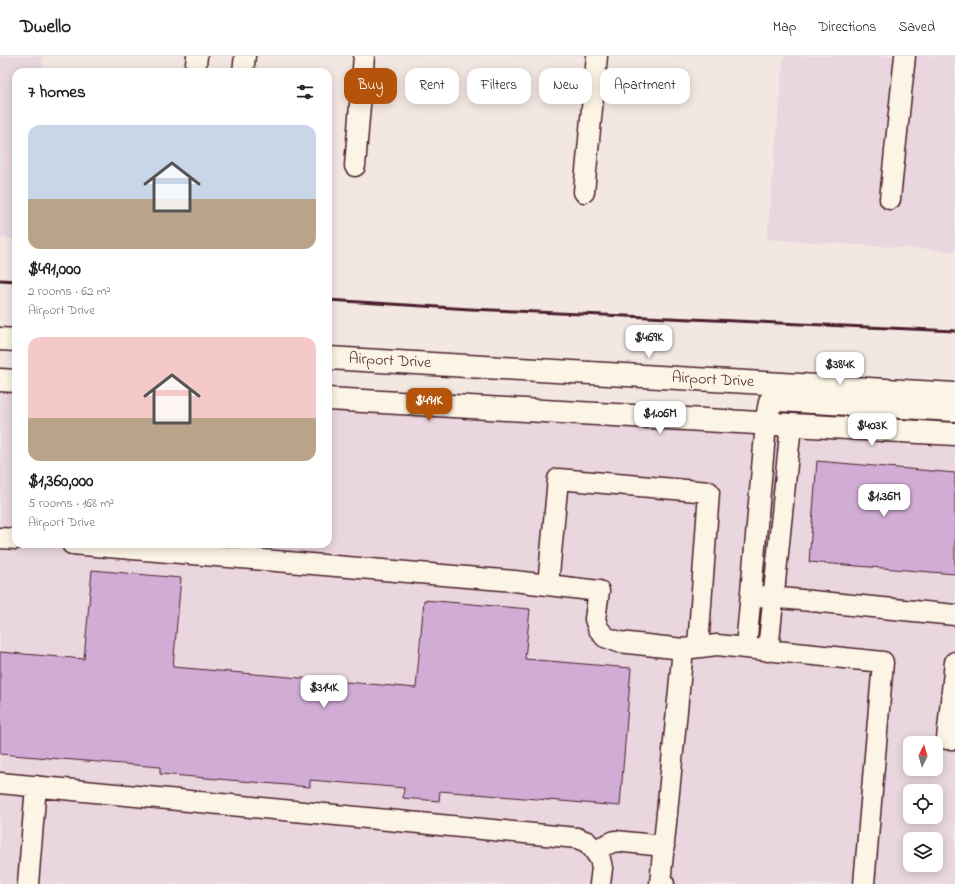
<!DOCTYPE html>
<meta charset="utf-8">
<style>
body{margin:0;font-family:"Indie Flower",sans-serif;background:#f6f6f6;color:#222;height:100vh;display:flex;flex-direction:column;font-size:15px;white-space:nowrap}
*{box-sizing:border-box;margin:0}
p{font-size:13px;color:#767676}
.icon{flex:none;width:22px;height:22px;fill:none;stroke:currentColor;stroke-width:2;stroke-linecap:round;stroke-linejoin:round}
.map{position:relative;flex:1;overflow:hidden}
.sheet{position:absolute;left:12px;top:12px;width:320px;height:480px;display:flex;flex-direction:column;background:#fff;border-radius:12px;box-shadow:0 2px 10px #0003}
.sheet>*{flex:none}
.hud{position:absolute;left:344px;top:12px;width:380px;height:36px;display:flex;gap:8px}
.needle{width:26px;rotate:5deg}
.controls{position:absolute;left:903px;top:680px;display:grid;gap:8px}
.controls a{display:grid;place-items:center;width:40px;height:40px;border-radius:8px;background:#fff;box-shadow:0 2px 10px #0003;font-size:20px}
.price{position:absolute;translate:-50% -34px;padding:0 9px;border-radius:8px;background:#fff;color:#222;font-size:13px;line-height:26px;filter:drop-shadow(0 1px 2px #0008)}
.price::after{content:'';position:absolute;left:50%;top:24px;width:12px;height:9px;margin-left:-6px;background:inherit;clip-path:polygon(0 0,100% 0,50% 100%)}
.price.active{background:#b45309;color:#fff}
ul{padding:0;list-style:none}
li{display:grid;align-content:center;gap:8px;height:212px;padding:0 16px}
li span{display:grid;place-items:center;height:124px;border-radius:12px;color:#555}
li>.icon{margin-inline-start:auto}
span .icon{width:72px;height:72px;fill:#fffc;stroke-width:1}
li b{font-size:17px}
h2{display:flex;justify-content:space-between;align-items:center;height:48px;padding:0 16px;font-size:17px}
.tag{padding:0 14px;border-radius:12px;background:#fff;box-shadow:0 2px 10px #0003;font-size:14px;line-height:36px}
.tag.active{background:#b45309;color:#fff}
header{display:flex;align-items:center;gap:24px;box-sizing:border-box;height:56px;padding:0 20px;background:#fff;border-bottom:1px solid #e0e0e0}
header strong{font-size:19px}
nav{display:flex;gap:22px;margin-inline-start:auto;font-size:14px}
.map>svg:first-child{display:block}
</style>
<header>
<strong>Dwello</strong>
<nav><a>Map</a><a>Directions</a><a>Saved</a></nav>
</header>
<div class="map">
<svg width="955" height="828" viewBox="0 0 955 828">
<rect width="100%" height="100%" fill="#f3e7e2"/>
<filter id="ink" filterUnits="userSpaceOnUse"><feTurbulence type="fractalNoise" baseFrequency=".025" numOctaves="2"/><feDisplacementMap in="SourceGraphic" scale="8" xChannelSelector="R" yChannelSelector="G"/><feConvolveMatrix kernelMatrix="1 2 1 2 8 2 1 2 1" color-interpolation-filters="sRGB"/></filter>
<g filter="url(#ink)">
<path fill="#e9d6de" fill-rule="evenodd" d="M0,0H43L42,16H16V183L0,182Z
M784,0H955V195L767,183Z
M0,336L16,337V488H328V355L955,391V828H0ZM910,687H936V713H910ZM910,735H936V761H910ZM910,783H936V809H910Z"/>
<path fill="#d1add6" stroke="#4a1f2b" d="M328,103H331L328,144Z
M817,405L955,417V518L809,506Z
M92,514L181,522L173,611L416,632L424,544L530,553L525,603L631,612L620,750L440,735L439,745L403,742L404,732L310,724V731L160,718V711L0,698V596L84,603Z"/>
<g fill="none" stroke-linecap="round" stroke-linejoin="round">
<g stroke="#4a1f2b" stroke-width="23">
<path id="minor" d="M195,16L197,0
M243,16L245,0
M355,110L364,0
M584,136L597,0
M890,143L905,0
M0,482L16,483
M72,488L514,525L599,535L595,563L598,572L605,581L619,586L683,593L717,589L883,606L864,828
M548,529L558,423L709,436L698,591
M760,540L955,559
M746,592L766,368
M768,595L791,369
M955,606L947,683H955
M0,727L577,782L587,786L594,794L600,803L602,812L600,828
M594,794L615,785L664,790
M28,828L36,730
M664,828H660L683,593"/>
</g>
<g stroke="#4a1f2b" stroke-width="25">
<path id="major" d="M0,283L16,284
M328,302L955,338
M0,324L16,325
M328,343L955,378
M766,368L770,346L778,344L955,354"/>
</g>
<use href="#minor" stroke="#fcf5e5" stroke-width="20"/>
<use href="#major" stroke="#fcf5e5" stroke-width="22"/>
<path stroke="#4a1f2b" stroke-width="3" d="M0,224L16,225
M328,244L470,253L955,275"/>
</g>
</g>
<g text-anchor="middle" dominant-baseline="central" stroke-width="3" stroke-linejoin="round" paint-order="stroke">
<g font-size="16" fill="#4a1f2b" stroke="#fcf5e5">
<text transform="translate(390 305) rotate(3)">Airport Drive</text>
<text transform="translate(713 324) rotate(3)">Airport Drive</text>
</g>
</g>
</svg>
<div class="controls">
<a><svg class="needle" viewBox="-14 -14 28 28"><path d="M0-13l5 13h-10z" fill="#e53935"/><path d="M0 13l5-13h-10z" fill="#767676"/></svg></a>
<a><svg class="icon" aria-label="locate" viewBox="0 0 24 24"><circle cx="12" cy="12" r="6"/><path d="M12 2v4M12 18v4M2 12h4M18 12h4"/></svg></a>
<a><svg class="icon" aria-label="layers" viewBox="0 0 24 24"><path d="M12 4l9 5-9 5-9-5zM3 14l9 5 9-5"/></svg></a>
</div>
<b class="price" style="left:649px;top:303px">$469K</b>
<b class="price" style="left:840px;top:330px">$384K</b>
<b class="price active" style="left:429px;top:366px">$491K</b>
<b class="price" style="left:660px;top:379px">$1.06M</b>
<b class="price" style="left:872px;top:391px">$403K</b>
<b class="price" style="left:884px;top:462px">$1.36M</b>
<b class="price" style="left:324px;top:653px">$314K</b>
<div class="hud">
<a class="tag active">Buy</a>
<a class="tag">Rent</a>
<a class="tag">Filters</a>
<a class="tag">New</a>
<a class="tag">Apartment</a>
</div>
<section class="sheet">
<h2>7 homes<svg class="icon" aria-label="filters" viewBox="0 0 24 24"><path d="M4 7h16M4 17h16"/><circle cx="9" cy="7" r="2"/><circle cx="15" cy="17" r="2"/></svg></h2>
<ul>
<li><span style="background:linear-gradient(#c9d6e8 60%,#b9a48a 0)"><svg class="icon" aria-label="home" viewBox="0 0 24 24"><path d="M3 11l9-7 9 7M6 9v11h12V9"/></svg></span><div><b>$491,000</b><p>2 rooms · 62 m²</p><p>Airport Drive</p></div></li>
<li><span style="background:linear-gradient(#f6c9c9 65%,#b9a48a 0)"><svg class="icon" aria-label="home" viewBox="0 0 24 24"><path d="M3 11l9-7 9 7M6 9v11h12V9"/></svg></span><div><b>$1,360,000</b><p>5 rooms · 168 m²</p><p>Airport Drive</p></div></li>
</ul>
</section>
</div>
